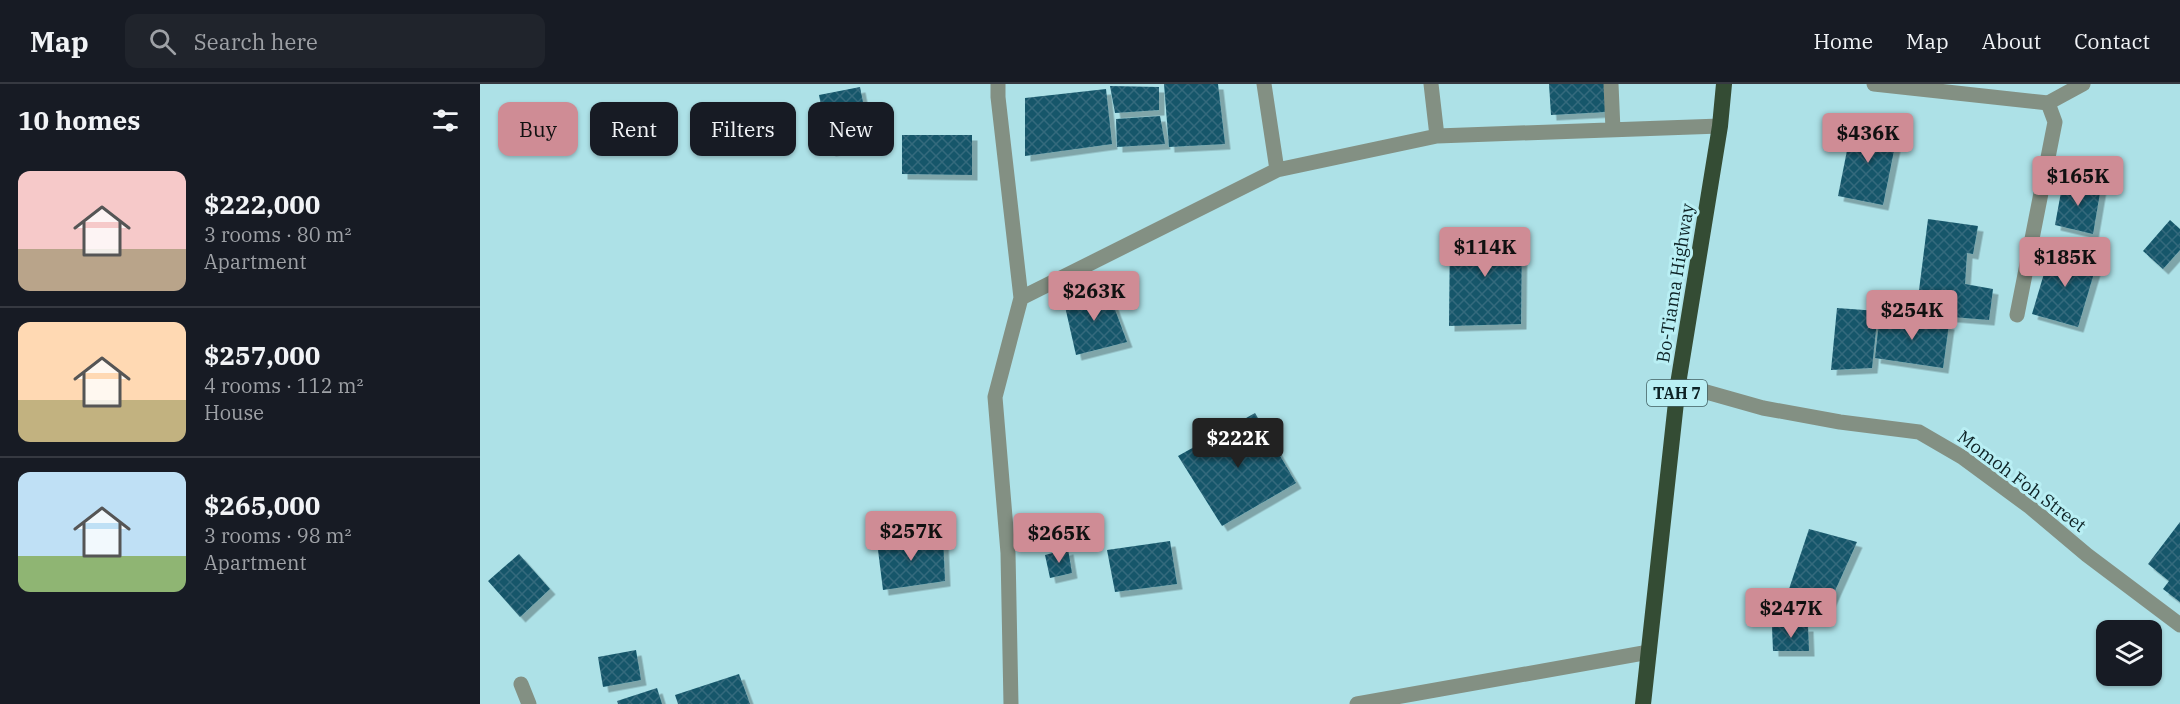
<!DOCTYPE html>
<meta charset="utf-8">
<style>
body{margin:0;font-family:"IBM Plex Serif",serif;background:#20242c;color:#f1f3f6;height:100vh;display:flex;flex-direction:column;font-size:22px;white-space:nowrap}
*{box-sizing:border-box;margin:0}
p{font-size:20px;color:#9ea1a6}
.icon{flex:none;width:33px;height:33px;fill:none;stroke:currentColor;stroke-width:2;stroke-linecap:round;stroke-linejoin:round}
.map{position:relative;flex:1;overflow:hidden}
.sheet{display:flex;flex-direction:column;background:#171b24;width:480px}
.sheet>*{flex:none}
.top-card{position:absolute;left:18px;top:18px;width:570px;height:54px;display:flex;gap:12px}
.tools{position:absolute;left:1616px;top:536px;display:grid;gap:12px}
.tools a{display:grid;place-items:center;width:66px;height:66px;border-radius:12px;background:#171b24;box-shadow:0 2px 4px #0004;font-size:30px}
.price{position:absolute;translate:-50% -51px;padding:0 14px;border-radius:6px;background:#cf8c95;color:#111;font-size:20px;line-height:39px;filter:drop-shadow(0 2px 3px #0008)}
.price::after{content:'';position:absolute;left:50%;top:36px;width:18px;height:14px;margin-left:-9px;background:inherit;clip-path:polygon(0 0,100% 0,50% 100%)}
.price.selected{background:#222;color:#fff}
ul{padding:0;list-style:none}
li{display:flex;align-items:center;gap:18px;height:150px;padding:0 18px}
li+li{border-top:2px solid #363941}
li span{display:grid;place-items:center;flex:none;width:168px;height:120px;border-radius:12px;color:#555}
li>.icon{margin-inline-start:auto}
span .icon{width:72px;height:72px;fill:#fffc;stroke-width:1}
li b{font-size:26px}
h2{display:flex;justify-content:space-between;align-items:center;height:72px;padding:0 18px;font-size:26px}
.chip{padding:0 21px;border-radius:12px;background:#171b24;box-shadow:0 2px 4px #0004;font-size:21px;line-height:54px}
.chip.selected{background:#cf8c95;color:#111}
header{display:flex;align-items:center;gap:36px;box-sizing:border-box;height:84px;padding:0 30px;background:#171b24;border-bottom:2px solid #363941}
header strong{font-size:28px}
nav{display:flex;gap:33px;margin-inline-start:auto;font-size:21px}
.search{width:420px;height:54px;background:#20242c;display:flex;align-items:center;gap:15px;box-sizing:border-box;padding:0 21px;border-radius:12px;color:#9ea1a6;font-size:22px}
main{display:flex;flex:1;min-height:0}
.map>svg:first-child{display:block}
</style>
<header>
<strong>Map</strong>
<div class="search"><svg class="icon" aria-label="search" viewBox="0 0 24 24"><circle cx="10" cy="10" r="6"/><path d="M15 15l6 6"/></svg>Search here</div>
<nav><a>Home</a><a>Map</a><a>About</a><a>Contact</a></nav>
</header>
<main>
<section class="sheet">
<h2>10 homes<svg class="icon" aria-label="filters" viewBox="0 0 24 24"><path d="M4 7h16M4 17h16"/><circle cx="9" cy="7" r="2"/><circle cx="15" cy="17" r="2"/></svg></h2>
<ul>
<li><span style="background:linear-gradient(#f6c9c9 65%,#b9a48a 0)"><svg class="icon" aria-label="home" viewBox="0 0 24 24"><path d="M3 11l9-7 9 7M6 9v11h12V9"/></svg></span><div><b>$222,000</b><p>3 rooms · 80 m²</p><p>Apartment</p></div></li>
<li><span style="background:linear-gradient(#ffd9b3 65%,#c2b280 0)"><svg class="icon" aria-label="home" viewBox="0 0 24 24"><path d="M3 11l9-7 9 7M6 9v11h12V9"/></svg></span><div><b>$257,000</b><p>4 rooms · 112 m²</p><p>House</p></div></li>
<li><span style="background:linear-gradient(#bfe0f5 70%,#8fb573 0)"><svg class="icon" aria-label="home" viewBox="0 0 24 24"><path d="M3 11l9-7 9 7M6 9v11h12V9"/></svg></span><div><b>$265,000</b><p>3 rooms · 98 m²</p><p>Apartment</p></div></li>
</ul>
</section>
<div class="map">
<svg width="1700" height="620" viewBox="0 0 1700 620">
<defs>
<pattern id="building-cross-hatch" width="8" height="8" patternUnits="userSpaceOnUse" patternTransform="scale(1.5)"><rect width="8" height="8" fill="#15566b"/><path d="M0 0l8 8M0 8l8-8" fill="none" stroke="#356b7c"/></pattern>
<filter id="shadow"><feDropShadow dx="5.5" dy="5.5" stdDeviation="0" flood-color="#0004"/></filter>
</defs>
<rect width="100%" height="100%" fill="#ade1e7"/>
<path fill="url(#building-cross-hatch)" filter="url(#shadow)" d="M684,0H738L745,60L689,63Z
M1069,0H1125L1126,28L1071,31Z
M630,2L679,3V26L635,29Z
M380,3L391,59L350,67L339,11Z
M626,5L632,60L545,72V14Z
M680,32L685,60L637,63L636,35Z
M1372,41L1418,47L1403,121L1358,112Z
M422,51H492V91L422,90Z
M1583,97L1621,103L1613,150L1575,141Z
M1448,135L1498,142L1493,170L1487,169L1485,200L1513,205L1509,236L1436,230Z
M1690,136L1700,145V166L1683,185L1663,167Z
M970,146L1042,148L1041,240L969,242Z
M1571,166L1617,179L1598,243L1552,230Z
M627,204L647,258L596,271L584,218Z
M1357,224L1398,227L1392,284L1351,286Z
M1400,229L1469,240L1463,284L1395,274Z
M775,329L816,399L742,442L698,372Z
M1700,438V518L1683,505L1689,497L1668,480Z
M1329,445L1377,458L1350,518L1308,508Z
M463,453L465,497L403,506L397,458Z
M690,457L697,500L635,508L627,466Z
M588,465L592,489L570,494L565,471Z
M39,470L70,505L40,533L8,497Z
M1328,542L1329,567H1293L1292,543Z
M156,566L161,596L123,603L118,573Z
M259,590L270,620H198L195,611Z
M177,604L182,620H138L137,617Z"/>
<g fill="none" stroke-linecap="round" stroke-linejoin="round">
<path stroke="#839083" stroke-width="15" d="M518,0V13L541,214L797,86L957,52L1240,42
M784,0L797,86
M951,0L957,52
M1131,0L1133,46
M1394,0L1568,19L1575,38L1537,231
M1568,19L1603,0
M1198,300L1283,324L1360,338L1439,348L1482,373L1550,423L1607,471L1700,541
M41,600L49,620
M531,620L528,469L515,313L541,214
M877,620L1169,568"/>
<path stroke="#344c34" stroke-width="16" d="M1163,620L1198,300L1240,42L1244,0"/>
</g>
<g text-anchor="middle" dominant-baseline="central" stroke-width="6" stroke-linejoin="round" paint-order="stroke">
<rect fill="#b9eff4" stroke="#416063" stroke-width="1.5" x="1167" y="296" width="60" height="26" rx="4.5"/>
<g font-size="16" font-weight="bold" fill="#0d2225">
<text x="1197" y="309">TAH 7</text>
</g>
<g font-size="18" fill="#0d2225" stroke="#b9eff4">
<text transform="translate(1195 199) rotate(-81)">Bo-Tiama Highway</text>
<text transform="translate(1542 397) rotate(37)">Momoh Foh Street</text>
</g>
</g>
</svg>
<div class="tools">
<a><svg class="icon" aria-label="layers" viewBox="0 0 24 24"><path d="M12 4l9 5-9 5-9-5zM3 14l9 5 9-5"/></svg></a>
</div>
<b class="price" style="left:1388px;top:80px">$436K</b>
<b class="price" style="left:1598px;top:123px">$165K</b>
<b class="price" style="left:1005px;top:194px">$114K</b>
<b class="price" style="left:1585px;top:204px">$185K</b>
<b class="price" style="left:614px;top:238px">$263K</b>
<b class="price" style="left:1432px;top:257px">$254K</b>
<b class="price selected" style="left:758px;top:385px">$222K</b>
<b class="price" style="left:431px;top:478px">$257K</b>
<b class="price" style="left:579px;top:480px">$265K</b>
<b class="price" style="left:1311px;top:555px">$247K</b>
<div class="top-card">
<a class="chip selected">Buy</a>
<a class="chip">Rent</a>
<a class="chip">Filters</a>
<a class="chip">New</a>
</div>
</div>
</main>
